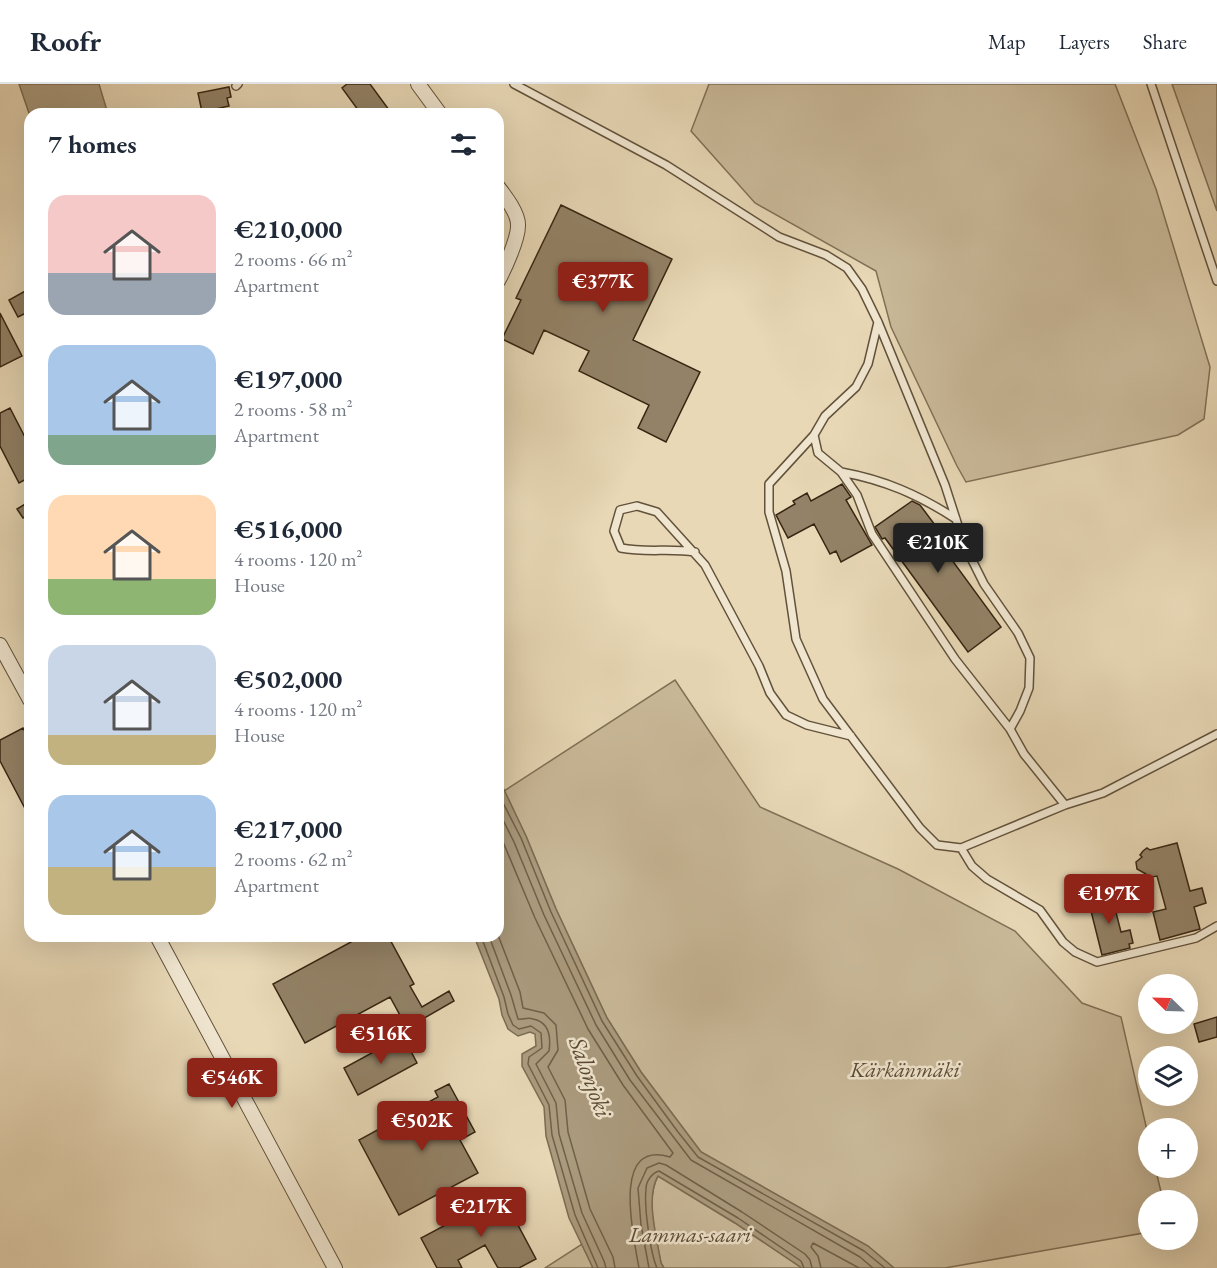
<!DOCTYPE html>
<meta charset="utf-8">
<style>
body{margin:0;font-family:"EB Garamond",serif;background:#f6f6f7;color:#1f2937;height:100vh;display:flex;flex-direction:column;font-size:22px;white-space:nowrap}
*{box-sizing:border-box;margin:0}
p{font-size:20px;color:#747a83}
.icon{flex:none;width:33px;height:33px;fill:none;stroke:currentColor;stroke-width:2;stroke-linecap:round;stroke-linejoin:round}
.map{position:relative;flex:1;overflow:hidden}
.drawer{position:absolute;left:24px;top:24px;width:480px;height:834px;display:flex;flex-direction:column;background:#fff;border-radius:18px;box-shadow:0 6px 24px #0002}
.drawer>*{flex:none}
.needle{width:39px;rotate:293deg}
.fabs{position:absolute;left:1138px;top:890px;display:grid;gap:12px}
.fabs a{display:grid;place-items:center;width:60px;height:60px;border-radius:50%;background:#fff;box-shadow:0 6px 24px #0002;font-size:30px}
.price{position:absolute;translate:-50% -51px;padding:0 14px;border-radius:6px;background:#8f2418;color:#fff;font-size:20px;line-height:39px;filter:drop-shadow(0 2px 3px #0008)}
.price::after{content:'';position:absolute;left:50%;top:36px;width:18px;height:14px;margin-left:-9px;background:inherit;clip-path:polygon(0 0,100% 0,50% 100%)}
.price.selected{background:#222;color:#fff}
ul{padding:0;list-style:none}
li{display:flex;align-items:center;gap:18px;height:150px;padding:0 24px}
li span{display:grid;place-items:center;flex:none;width:168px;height:120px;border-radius:18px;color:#555}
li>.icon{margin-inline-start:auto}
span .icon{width:72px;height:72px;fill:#fffc;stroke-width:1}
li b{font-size:26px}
h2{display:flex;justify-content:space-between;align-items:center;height:72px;padding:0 24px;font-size:26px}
header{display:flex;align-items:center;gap:36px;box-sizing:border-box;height:84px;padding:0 30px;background:#fff;border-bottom:2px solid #e0e1e3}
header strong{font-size:28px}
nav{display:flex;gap:33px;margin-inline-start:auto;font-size:21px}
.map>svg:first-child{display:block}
</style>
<header>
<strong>Roofr</strong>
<nav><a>Map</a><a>Layers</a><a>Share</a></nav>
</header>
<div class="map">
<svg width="1217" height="1184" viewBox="0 0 1217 1184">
<rect width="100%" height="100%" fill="#e8d8b6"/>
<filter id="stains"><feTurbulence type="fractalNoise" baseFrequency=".00333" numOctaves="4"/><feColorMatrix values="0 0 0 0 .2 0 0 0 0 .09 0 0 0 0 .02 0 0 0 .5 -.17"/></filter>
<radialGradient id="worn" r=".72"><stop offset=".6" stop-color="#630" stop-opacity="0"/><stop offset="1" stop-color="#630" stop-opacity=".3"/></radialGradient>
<path fill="#caba9a" stroke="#807056" stroke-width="1.5" d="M709,0H1115L1156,105L1210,283L1204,335L1178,351L966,398L957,382L891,243L876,187L755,119L691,47Z
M1172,0H1217V127Z
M675,596L760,723L898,785L1015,847L1082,919L1121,933L1149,1055V1083H1155L1163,1116H1149V1148L945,1184H894L868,1162L701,1068L641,988L607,934L556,825L526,752L504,707Z
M658,1092L735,1139L802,1184H664L661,1179C656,1152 645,1117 658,1092Z
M582,1160L593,1184H545Z"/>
<path fill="#ab9b7e" stroke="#7c6c53" stroke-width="1.5" d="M19,0H99L108,30H30V32Z
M498,693L526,752L556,825L607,934L641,988L701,1068L868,1162L894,1184H802L735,1139L658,1092C645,1114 657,1154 661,1179L664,1184H593L569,1134L546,1052L544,1023L522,982V970L536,962L535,950L530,948L518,952L508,945L502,931L499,915L474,852H498Z"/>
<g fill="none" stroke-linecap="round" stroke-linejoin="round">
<path stroke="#706048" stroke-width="1.5" d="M498,709L521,754L551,828L602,937L637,992L678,1048L698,1073L864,1167L885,1184
M498,726L514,758L544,831L596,941L630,996L691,1076L860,1173L873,1184
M498,746L535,834L588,945L623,1001L673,1069L670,1073C610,1054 634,1155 639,1184
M498,851L520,908L523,924L544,929L556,941L558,966L548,983L565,1016L568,1048L590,1125L613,1173L615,1184
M481,852L504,913L508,930L513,941L519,945L531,942L541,949L542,964L529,973L528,980L549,1021L552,1051L575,1131L598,1184
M489,852L511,911L518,935C523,936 527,933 533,935C549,938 551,953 549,967L536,980L556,1019L559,1050L582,1129L604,1177L606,1184
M649,1184L641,1141L638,1104L647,1084L659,1079L666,1081L742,1128L805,1170L810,1176L812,1184
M657,1184C650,1168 644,1122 646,1105C646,1097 652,1089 659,1087L738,1134L801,1177L804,1184
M821,1184L818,1172L811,1163L813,1159L859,1184"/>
</g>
<path fill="#938267" stroke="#362512" stroke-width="1.5" d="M347,0H370L392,30H361L342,4Z
M229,3L231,13L227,14L229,22L202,28L198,9Z
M561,121L672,175L633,256L700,288L666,358L638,344L649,321L579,287L589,267L544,246L533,270L502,255L521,216L516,214Z
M27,206L30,213V227L18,233L9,216Z
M0,229L22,272L0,283Z
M10,324L30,363V393L19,399L0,362V329Z
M842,400L851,413L846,416L872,461L841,478L836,467L830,470L814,440L788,454L776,431L795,420L793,417L807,409L811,417Z
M912,417L920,421L944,453L938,457L1001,543L968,568L885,454L882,455L875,443Z
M27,419L30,430L23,434L17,425Z
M23,644L30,657V734L0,677V656Z
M1177,759L1190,807L1202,804L1206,819L1194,823L1200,845L1160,856L1153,828L1166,825L1157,792L1146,794V790L1137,785L1136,778L1142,773L1140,771L1143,767L1147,764L1150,766Z
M1111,809L1121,848L1130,846L1133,859L1129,860L1130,864L1102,871L1088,815Z
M362,852H388L414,900L410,902L422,923L449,907L454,917L407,944L390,913L305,959L273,900Z
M1217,933V953L1199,958L1194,940Z
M403,952L417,979L358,1011L344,984Z
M449,1000L475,1048L460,1056L478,1089L399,1131L359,1056L438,1013L435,1007Z
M502,1111L536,1175L519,1184H498L485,1161L458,1176L462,1184H437L421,1154Z"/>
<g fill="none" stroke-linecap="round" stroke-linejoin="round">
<g stroke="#62523b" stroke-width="10">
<path id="service" d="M514,0L666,81L779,153L826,171L847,184L862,205L878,238L945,401L964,460L984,500L1018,549L1030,574L1029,604L1020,627L1010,645
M1151,0L1217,197
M236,2L238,0
M878,238L868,280L856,303L825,332L814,351L769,400V428L786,487L796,555L823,615L920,744L937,761L961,764L1065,721L1103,709L1217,650
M814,351L818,369L841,388L857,411L872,450L955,575L1010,645L1024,670L1065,721
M841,388C885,396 919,411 956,435
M695,468C670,464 646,469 621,464L614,447L620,426L637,422L657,428L705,481L759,582L770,609L786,631L807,641L851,652
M961,764L972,782L987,795L1040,826L1063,858L1075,868L1097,878L1196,854L1217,842"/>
</g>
<g stroke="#62523b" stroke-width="16">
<path id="minor" d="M418,0L440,30
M498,103C505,112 519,130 518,142C518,155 505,184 498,197
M0,561L30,616
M157,852L335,1184"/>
</g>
<use href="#service" stroke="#f0e6d0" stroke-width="7"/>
<use href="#minor" stroke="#f0e6d0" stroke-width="14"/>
</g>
<g text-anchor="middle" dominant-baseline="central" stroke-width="5" stroke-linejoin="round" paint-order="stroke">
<g font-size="22" font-style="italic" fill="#5b4a34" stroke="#f0e6d0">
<text x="905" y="985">Kärkänmäki</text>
<text x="690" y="1150">Lammas-saari</text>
</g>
<g font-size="24" font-style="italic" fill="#594832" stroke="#f0e6d0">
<text transform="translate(591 993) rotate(70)">Salonjoki</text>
</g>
</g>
<rect width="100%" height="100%" filter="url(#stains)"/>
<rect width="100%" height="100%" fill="url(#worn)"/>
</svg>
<div class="fabs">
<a><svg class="needle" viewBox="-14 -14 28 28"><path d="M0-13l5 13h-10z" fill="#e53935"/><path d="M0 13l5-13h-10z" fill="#747a83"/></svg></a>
<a><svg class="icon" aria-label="layers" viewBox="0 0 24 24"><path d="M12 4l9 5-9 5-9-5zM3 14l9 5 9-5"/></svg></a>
<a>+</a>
<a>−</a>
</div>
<b class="price" style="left:603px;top:229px">€377K</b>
<b class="price selected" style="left:938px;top:490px">€210K</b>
<b class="price" style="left:1109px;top:841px">€197K</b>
<b class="price" style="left:381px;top:981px">€516K</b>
<b class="price" style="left:232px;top:1025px">€546K</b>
<b class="price" style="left:422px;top:1068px">€502K</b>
<b class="price" style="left:481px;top:1154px">€217K</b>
<section class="drawer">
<h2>7 homes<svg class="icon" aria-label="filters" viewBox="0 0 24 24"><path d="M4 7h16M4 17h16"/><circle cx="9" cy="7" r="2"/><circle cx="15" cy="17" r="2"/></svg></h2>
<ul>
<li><span style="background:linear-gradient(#f6c9c9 65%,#9aa5b1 0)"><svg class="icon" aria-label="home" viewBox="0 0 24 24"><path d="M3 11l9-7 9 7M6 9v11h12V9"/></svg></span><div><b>€210,000</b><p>2 rooms · 66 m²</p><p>Apartment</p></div></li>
<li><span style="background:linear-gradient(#a9c7e8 75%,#7fa58c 0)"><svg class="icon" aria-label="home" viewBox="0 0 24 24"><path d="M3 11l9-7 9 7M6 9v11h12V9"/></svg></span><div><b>€197,000</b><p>2 rooms · 58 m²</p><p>Apartment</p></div></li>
<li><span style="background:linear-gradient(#ffd9b3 70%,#8fb573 0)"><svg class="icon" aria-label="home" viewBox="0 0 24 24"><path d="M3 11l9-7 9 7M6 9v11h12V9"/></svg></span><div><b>€516,000</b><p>4 rooms · 120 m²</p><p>House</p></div></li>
<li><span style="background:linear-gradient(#c9d6e8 75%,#c2b280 0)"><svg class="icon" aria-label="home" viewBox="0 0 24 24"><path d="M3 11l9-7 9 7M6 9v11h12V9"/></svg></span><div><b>€502,000</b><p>4 rooms · 120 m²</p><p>House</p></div></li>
<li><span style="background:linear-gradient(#a9c7e8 60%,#c2b280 0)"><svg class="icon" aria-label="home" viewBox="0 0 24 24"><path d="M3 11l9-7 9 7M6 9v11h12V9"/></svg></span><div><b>€217,000</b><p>2 rooms · 62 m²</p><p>Apartment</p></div></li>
</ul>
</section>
</div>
